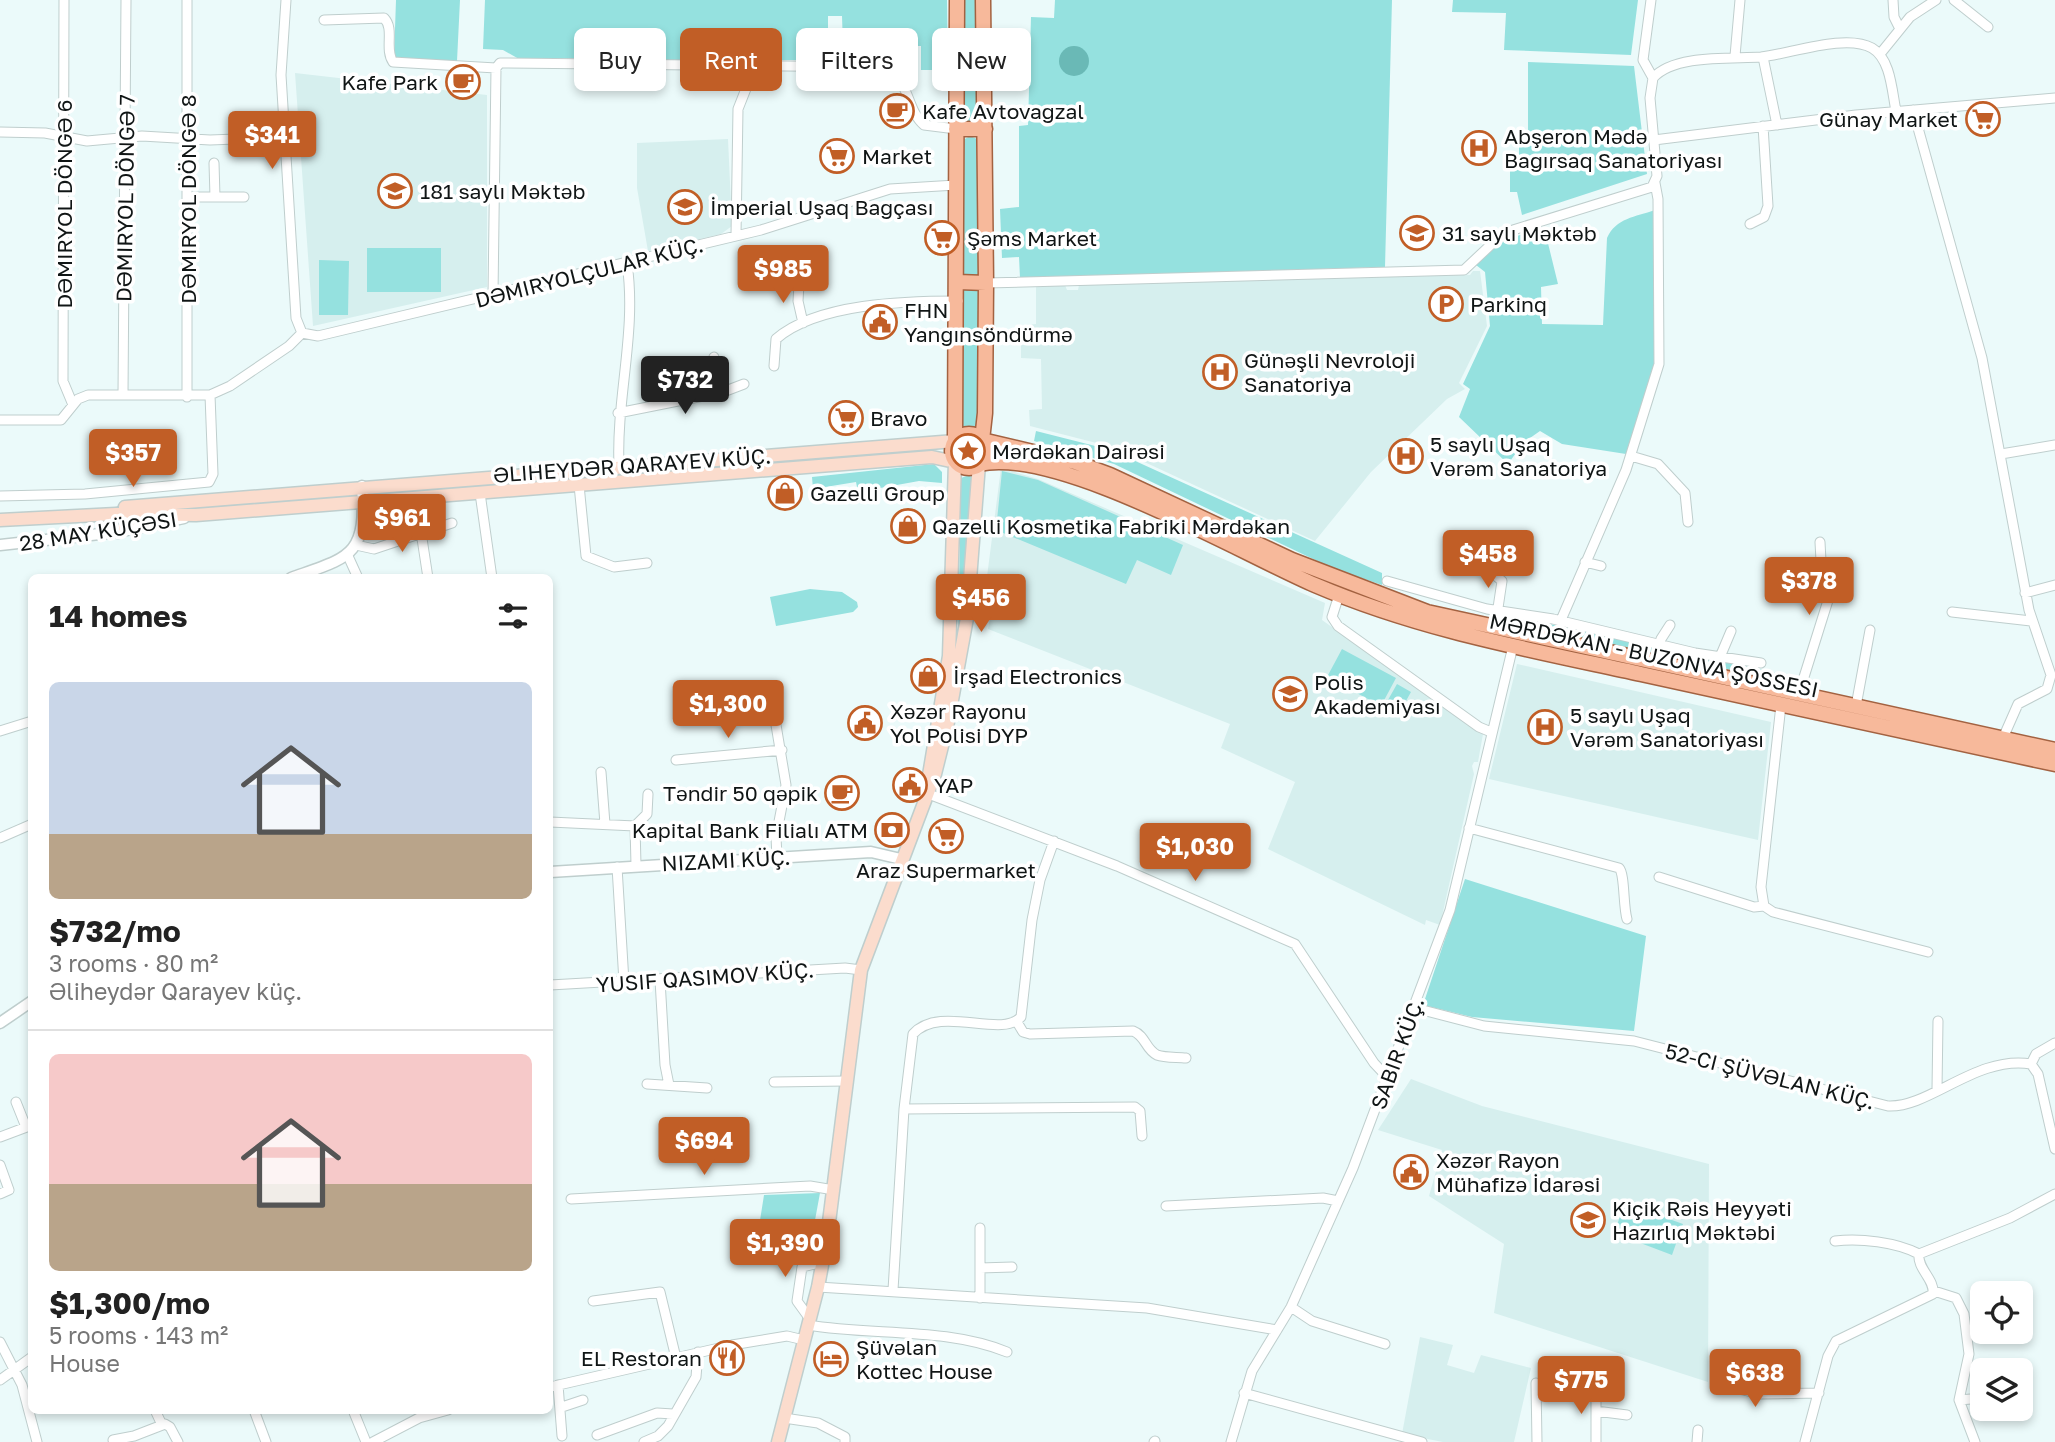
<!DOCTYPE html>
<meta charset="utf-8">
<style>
body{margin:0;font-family:"Golos Text",sans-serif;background:#f2f2f2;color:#222;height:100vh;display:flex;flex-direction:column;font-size:26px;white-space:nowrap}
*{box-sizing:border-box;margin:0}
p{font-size:23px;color:#767676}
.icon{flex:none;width:38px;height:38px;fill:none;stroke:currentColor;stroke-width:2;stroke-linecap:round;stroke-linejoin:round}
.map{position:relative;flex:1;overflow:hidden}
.details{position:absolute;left:28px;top:574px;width:525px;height:840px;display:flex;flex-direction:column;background:#fff;border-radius:10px;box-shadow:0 4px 10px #0003}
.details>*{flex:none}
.banner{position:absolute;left:574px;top:28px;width:665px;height:63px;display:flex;gap:14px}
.fabs{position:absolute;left:1970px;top:1281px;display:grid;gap:14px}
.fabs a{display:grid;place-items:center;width:63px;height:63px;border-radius:10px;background:#fff;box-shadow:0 4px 10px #0003;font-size:35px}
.price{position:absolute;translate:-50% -60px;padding:0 16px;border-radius:7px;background:#c15e26;color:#fff;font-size:23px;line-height:46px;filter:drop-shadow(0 2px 4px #0008)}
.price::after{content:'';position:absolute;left:50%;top:42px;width:21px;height:16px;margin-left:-10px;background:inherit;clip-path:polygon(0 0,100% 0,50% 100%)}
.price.on{background:#222;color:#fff}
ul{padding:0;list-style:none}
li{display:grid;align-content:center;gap:14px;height:371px;padding:0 21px}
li+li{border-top:2px solid #e0e0e0}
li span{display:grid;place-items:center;height:217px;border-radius:10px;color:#555}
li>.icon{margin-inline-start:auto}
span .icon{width:126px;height:126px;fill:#fffc;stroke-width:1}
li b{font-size:30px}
h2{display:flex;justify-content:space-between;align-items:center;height:84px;padding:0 21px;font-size:30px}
.chip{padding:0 24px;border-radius:10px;background:#fff;box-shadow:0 4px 10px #0003;font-size:24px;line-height:63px}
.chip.on{background:#c15e26;color:#fff}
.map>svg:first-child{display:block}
</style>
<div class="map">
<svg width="2055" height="1442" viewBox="0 0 2055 1442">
<rect width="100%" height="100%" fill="#ebfafa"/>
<path fill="#d6efee" d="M295,73L487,95V287L313,326Z
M728,139L732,226L721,234L648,251L637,188V143Z
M1473,271H1480L1487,326L1459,383L1465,389L1447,399L1371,472L1315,541L1112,447L1030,426L1029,410L1042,409L1041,359L1021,358V326L1036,324V286L1065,285L1067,290H1078L1079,285L1470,275Z
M1001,468L1038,479L1325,603L1322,620L1483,734L1478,762H1474L1472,766L1474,774L1440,925L1426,920L1425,925L1268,849L1295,782L1221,748L1230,724L988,629L993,602L984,600Z
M1517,664L1771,722L1758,840L1489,779Z
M1411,1079L1482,1106L1709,1164L1708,1382L1494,1313L1504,1244L1429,1196L1442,1150L1378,1130Z
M1420,1337L1453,1345L1447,1365L1474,1373L1481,1355L1531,1368L1514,1442H1443L1402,1434Z"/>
<path fill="#95e1df" d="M396,0H460L457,61L394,58Z
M485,0H947L948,70H921V46H843L842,16H828V60H651L647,57L519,59L503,50L483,49Z
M962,0H976L977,120L970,123L963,119Z
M1055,0H1392L1385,267L1020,278L1019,257L1002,258L1000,209L1019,207V126L1028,125L1031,17L1054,18Z
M1453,0H1638L1631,55L1504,50L1506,13L1452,12Z
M1528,62L1634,66L1647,174L1522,215L1517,192H1510V167L1519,166V144H1528Z
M970,136L977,139L980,276L963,275V140Z
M1655,210L1657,358L1626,454L1562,444L1540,431L1523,443L1508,464L1459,417L1470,389L1463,384L1490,326L1485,272L1476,265L1499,242L1544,227L1558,284L1541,287L1542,324L1603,325L1607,238C1616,218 1635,217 1655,210Z
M367,248H441V292H367Z
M319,260L349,261L348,315H319Z
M963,290H980L979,427H963Z
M1036,431L1111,450L1382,573V585L1332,568L1114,464L1034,441Z
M934,464L942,472V483L919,481L858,492L856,482L813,489L812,477Z
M1002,471L1038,480L1183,545L1171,575L1137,560L1126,584L996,530Z
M969,475L974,478L961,640L958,641L961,478Z
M810,589L842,592L857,602L858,607L853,612L776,626L770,597Z
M1504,615L1654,645L1651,653L1502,622Z
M1662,648L1799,678L1798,684L1660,655Z
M1342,649L1396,678L1381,706L1327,677Z
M1397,684L1411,692L1398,715L1384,707Z
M1465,879L1646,936L1634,1031L1472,1017L1423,1005Z
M820,1193L808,1258L755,1252L764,1195Z
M1625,1203L1683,1224L1672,1255L1614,1233Z"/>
<path fill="#6ab9b6" d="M1059 61a15 15 0 1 1 30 0a15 15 0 1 1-30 0Z"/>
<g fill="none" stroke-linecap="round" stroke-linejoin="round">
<g stroke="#bfcecd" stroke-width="11">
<path id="minor" d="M64,0L63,381L73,405
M286,0L281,75L296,318L302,333
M1651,0L1643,60L1653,78
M1893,0L1894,17L1900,29
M1954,0L1988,27
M324,20L384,18C395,29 384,49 393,62L496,68
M1880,54L1910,17L1936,0
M1735,56L1740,0
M1763,57L1777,125
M1913,110L1982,358L2029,610L2051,675L2047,689L2018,704L2003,738
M0,132L45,133L87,141L142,136L210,140L285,137
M1654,140L1856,115L2055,98
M214,163L215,197
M189,197H244
M1750,224L1764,217L1768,206L1763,126
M736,235L738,109L755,66
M986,283L1464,270L1497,239L1513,230L1652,187L1657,176L1650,98L1653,78C1674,54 1732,59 1761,57C1790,54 1846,33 1872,48C1891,59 1892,92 1896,111
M799,284L798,301L803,323
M493,295L496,68L500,63L881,67C909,72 905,109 924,125L956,129
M302,333L318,336L761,230L890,189L956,185
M714,357L723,392
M774,366L776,339C817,303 906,301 958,301
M123,395L126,0
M187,397V0
M618,413L723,392L744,384
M0,420H61L78,399L88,395H210L230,386L289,346L302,333
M2001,454L2055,445
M1631,456L1658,464L1685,493L1688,522
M619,465C616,399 637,330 627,264
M579,485L586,556L614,567L647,563
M480,493L492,578
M0,496L85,494L209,482L213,474L210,395
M421,532L428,578
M356,545L374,549L452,523
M348,556L358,578
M1472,556L1502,581L1495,628
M1585,562L1601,566
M1387,581L1487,609L1553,619L1695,653L1761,663
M2025,593L2055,585
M1339,595L1332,617L1338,626L1479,727L1491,732
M1952,612L2031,621
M1561,620L1626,470L1659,364L1658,199L1655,183
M1720,657L1731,631
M1653,662L1661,639L1670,625
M1799,693L1830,594L1821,561L1820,542
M1781,705L1761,887L1764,906L1773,912L1928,952
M1856,706L1870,630
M774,713L786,785L776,837L777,857
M0,731L32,721
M676,760L782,750
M601,772L605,824
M926,793L1117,866L1295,944L1374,1063L1389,1079
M550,822L635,826L636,865
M635,826L647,814L648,794
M1469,828L1619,868C1625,874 1623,906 1627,919
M0,838L32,824
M617,867L624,982
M1659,877L1754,907L1764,906
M660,980L665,1065L669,1085
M550,985L845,968L861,970
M1415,1008L1484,1026L1634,1041L1888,1106C1930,1108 1976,1055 2031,1064L2038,1074L2055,1149
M1017,1022L1023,1032L1030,1034L1133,1031C1146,1036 1145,1049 1157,1055C1165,1058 1177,1057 1186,1058
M2031,1064L2036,1054L2055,1043
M774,1082L846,1081
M647,1084L707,1088
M1937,1089L1938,1021
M16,1102L26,1127
M904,1109L1135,1107L1140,1111L1142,1136
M0,1137L32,1125
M0,1165L9,1190L0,1194
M571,1199L810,1186L834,1190
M1166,1206L1323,1198L1338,1201
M980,1228V1298
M1835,1241C1860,1238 1896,1242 1919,1254
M980,1268L1012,1267
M818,1287L1147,1308L1277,1330
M893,1290L904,1109L913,1034C940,1004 1001,1039 1021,1017L1032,920L1040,880L1054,841
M1934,1291L1956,1298L1964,1314L1969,1354L1959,1400L1975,1442
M593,1301L660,1292L676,1358
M1291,1307L1312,1321L1385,1344
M810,1319L797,1301L802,1267L823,1262
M808,1325C873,1336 945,1327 1007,1352
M0,1342L22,1385L37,1442
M1731,1378L1730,1387L1761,1394L1819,1393
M0,1380L32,1357
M1536,1383L1537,1442
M558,1385L562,1436
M550,1387L732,1345L787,1336L804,1340
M1244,1393L1422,1442
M1959,1400L1983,1398
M562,1407L583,1400
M2020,1409L2022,1411
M155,1410L162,1425
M254,1410L266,1442
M353,1410L366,1442
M1596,1411L1627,1415
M784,1418L818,1423L845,1437V1442
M597,1435L657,1413L673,1414
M113,1440L134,1436L165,1424L170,1427L178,1442
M373,1442L419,1418L448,1410
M644,1442L658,1436L668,1426L696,1377L698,1352
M1154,1442L1155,1441
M1231,1442L1252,1371L1291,1307L1353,1168L1450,910L1513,646
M1596,1442V1390
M1697,1442L1698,1430
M1805,1442L1828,1356L1836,1341L1933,1294C1935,1279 1917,1269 1919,1254L2010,1218L2055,1194"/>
</g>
<g stroke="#bfcecd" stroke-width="13">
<path id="tertiary" d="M0,545L118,532L184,518
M291,578C350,557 367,557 362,486
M550,872L871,852L901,859
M0,1023L32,1001"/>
</g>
<g stroke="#bfcecd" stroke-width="15">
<path id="secondary" d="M125,507L955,441
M117,514L129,521L126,528L118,532
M0,520L116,514L196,515L932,457L955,462L949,656L926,793
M778,1442L818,1287L827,1238L861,970L935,774L948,722L967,618L979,464"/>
</g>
<g stroke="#a36241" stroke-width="17">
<path id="primary" d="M983,0L986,283L985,413L982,440L1075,462L1110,475L1292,560L1427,612L2055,750
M956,129H985
M958,282L986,283
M952 451a17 17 0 1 1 34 0a17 17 0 1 1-34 0Z
M955,441L957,0
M979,464C1057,446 1239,552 1315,585C1420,630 1531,650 1641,674C1779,704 1917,734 2055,764"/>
</g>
<use href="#minor" stroke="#fff" stroke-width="9"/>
<use href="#tertiary" stroke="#fff" stroke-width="10"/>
<use href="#secondary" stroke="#fbdccd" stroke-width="12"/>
<use href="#primary" stroke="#f7b99b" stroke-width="14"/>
</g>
<defs>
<g id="cafe-ring" transform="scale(1.75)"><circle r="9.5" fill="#fff" stroke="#c15e26" stroke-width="1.5"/><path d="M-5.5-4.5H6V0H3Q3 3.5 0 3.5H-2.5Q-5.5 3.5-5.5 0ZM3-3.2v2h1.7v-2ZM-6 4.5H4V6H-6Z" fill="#c15e26"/></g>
<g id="supermarket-ring" transform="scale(1.75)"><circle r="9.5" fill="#fff" stroke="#c15e26" stroke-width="1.5"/><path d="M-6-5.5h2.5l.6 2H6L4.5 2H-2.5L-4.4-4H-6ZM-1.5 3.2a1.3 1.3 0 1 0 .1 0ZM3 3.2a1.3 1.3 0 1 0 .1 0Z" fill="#c15e26"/></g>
<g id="hospital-ring" transform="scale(1.75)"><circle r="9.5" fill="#fff" stroke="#c15e26" stroke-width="1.5"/><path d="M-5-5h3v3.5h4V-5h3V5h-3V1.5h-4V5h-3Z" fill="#c15e26"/></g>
<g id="school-ring" transform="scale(1.75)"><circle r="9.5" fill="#fff" stroke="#c15e26" stroke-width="1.5"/><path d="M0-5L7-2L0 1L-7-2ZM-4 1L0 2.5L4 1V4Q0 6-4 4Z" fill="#c15e26"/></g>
<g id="parking-ring" transform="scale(1.75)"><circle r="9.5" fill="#fff" stroke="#c15e26" stroke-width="1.5"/><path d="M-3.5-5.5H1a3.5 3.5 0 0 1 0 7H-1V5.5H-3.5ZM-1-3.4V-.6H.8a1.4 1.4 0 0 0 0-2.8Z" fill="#c15e26"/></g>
<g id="civic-ring" transform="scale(1.75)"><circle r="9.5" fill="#fff" stroke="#c15e26" stroke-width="1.5"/><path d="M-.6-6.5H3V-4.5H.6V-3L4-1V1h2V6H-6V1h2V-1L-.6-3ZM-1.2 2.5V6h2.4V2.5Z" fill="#c15e26"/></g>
<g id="sight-ring" transform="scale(1.75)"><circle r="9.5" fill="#fff" stroke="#c15e26" stroke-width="1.5"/><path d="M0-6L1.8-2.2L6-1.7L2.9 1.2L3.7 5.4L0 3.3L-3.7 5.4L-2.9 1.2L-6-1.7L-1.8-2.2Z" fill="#c15e26"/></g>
<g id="shop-ring" transform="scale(1.75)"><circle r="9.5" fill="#fff" stroke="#c15e26" stroke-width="1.5"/><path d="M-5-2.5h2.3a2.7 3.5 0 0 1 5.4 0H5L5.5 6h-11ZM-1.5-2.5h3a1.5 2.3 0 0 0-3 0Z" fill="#c15e26"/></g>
<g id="university-ring" transform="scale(1.75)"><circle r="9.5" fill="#fff" stroke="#c15e26" stroke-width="1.5"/><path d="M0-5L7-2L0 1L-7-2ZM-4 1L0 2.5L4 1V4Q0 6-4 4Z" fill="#c15e26"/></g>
<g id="bank-ring" transform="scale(1.75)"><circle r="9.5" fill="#fff" stroke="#c15e26" stroke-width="1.5"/><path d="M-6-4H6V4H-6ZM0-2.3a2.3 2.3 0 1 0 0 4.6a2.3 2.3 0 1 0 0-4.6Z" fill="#c15e26"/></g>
<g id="restaurant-ring" transform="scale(1.75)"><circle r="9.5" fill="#fff" stroke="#c15e26" stroke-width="1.5"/><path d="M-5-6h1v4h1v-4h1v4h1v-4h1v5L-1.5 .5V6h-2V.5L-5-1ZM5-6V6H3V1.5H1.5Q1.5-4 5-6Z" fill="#c15e26"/></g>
<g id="hotel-ring" transform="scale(1.75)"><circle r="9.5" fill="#fff" stroke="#c15e26" stroke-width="1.5"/><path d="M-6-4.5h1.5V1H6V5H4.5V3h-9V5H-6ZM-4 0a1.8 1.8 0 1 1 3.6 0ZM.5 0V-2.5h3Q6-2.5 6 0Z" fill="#c15e26"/></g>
</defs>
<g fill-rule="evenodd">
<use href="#cafe-ring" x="463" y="82"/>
<use href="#cafe-ring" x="897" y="111"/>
<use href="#supermarket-ring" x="1983" y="119"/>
<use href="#hospital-ring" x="1479" y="148"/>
<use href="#supermarket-ring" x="837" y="156"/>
<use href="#school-ring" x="395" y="191"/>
<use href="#school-ring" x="685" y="207"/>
<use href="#school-ring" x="1417" y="233"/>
<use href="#supermarket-ring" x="942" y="238"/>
<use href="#parking-ring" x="1446" y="304"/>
<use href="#civic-ring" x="880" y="322"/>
<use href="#hospital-ring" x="1220" y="372"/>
<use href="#supermarket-ring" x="846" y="418"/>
<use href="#sight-ring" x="968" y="451"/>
<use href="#hospital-ring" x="1406" y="456"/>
<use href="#shop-ring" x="785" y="493"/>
<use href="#shop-ring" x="908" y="526"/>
<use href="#shop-ring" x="928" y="676"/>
<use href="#university-ring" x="1290" y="694"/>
<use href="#civic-ring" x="865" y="723"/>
<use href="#hospital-ring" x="1545" y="727"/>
<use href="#civic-ring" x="910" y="785"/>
<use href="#cafe-ring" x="842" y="793"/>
<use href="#bank-ring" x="892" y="830"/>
<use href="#supermarket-ring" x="946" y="836"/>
<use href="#civic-ring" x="1411" y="1172"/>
<use href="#university-ring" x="1588" y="1220"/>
<use href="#restaurant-ring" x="727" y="1358"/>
<use href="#hotel-ring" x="831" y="1359"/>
</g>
<g text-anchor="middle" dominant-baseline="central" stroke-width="7" stroke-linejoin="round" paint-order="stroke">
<g font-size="21" fill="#101515" stroke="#fff" text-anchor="start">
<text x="438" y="82" text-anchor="end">Kafe Park</text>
<text x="922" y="111">Kafe Avtovağzal</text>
<text x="1958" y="119" text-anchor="end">Günay Market</text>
<text x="1504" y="136">Abşeron Mədə<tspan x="1504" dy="24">Bağırsaq Sanatoriyası</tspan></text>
<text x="862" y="156">Market</text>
<text x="420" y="191">181 saylı Məktəb</text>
<text x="710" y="207">İmperial Uşaq Bağçası</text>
<text x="1442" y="233">31 saylı Məktəb</text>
<text x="967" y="238">Şəms Market</text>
<text x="1470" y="304">Parkinq</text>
<text x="904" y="310">FHN<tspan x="904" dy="24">Yanğınsöndürmə</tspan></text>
<text x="1244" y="360">Günəşli Nevroloji<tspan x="1244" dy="24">Sanatoriya</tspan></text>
<text x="870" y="418">Bravo</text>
<text x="1430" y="444">5 saylı Uşaq<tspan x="1430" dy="24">Vərəm Sanatoriya</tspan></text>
<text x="992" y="451">Mərdəkan Dairəsi</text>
<text x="810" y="493">Gazelli Group</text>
<text x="932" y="526">Qazelli Kosmetika Fabriki Mərdəkan</text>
<text x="953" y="676">İrşad Electronics</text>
<text x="1314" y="682">Polis<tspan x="1314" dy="24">Akademiyası</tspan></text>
<text x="890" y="711">Xəzər Rayonu<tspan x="890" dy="24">Yol Polisi DYP</tspan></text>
<text x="1570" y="715">5 saylı Uşaq<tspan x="1570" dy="24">Vərəm Sanatoriyası</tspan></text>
<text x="934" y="785">YAP</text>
<text x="818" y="793" text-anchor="end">Təndir 50 qəpik</text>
<text x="868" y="830" text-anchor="end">Kapital Bank Filialı ATM</text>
<text x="946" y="870" text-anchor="middle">Araz Supermarket</text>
<text x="1436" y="1160">Xəzər Rayon<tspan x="1436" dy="24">Mühafizə İdarəsi</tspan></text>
<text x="1612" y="1208">Kiçik Rəis Heyyəti<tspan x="1612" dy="24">Hazırlıq Məktəbi</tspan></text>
<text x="856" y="1347">Şüvəlan<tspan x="856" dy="24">Kottec House</tspan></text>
<text x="702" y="1358" text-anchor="end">EL Restoran</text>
</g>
<g font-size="21" fill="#101515" stroke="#fff">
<text transform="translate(125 198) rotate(-89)">DƏMIRYOL DÖNGƏ 7</text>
<text transform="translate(188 199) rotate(-90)">DƏMIRYOL DÖNGƏ 8</text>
<text transform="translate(64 204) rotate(-90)">DƏMIRYOL DÖNGƏ 6</text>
<text transform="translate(589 272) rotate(-14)">DƏMIRYOLÇULAR KÜÇ.</text>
<text transform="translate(632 465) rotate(-4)">ƏLIHEYDƏR QARAYEV KÜÇ.</text>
<text transform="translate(98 531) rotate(-9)">28 MAY KÜÇƏSI</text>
<text transform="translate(1654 655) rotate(12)">MƏRDƏKAN - BUZONVA ŞOSSESI</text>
<text transform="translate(726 860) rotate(-3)">NIZAMI KÜÇ.</text>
<text transform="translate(705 977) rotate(-4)">YUSIF QASIMOV KÜÇ.</text>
<text transform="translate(1397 1053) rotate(-70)">SABIR KÜÇ.</text>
<text transform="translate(1770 1076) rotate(14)">52-CI ŞÜVƏLAN KÜÇ.</text>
</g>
</g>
</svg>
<div class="fabs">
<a><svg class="icon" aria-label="locate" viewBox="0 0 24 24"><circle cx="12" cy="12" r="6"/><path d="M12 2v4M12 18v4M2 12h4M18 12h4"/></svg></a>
<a><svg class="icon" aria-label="layers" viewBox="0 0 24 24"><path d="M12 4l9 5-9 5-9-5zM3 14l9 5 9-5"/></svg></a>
</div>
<b class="price" style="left:272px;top:171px">$341</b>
<b class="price" style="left:783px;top:305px">$985</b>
<b class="price on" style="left:685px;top:416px">$732</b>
<b class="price" style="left:133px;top:489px">$357</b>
<b class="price" style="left:402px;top:554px">$961</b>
<b class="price" style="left:1488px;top:590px">$458</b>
<b class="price" style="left:1809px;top:617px">$378</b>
<b class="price" style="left:981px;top:634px">$456</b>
<b class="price" style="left:728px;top:740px">$1,300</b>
<b class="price" style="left:1195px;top:883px">$1,030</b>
<b class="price" style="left:704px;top:1177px">$694</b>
<b class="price" style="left:785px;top:1279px">$1,390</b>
<b class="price" style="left:1755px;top:1409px">$638</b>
<b class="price" style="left:1581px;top:1416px">$775</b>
<div class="banner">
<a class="chip">Buy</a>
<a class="chip on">Rent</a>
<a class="chip">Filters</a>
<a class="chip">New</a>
</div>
<section class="details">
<h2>14 homes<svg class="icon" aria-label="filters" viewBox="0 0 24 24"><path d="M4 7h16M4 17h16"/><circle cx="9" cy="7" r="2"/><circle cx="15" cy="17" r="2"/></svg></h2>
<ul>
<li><span style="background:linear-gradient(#c9d6e8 70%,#b9a48a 0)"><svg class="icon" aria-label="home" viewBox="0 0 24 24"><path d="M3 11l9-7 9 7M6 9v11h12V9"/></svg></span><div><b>$732/mo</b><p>3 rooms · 80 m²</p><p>Əliheydər Qarayev küç.</p></div></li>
<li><span style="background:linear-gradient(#f6c9c9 60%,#b9a48a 0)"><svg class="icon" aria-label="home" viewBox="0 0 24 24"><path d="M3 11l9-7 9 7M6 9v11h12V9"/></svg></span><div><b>$1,300/mo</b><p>5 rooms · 143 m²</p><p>House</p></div></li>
</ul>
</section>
</div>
